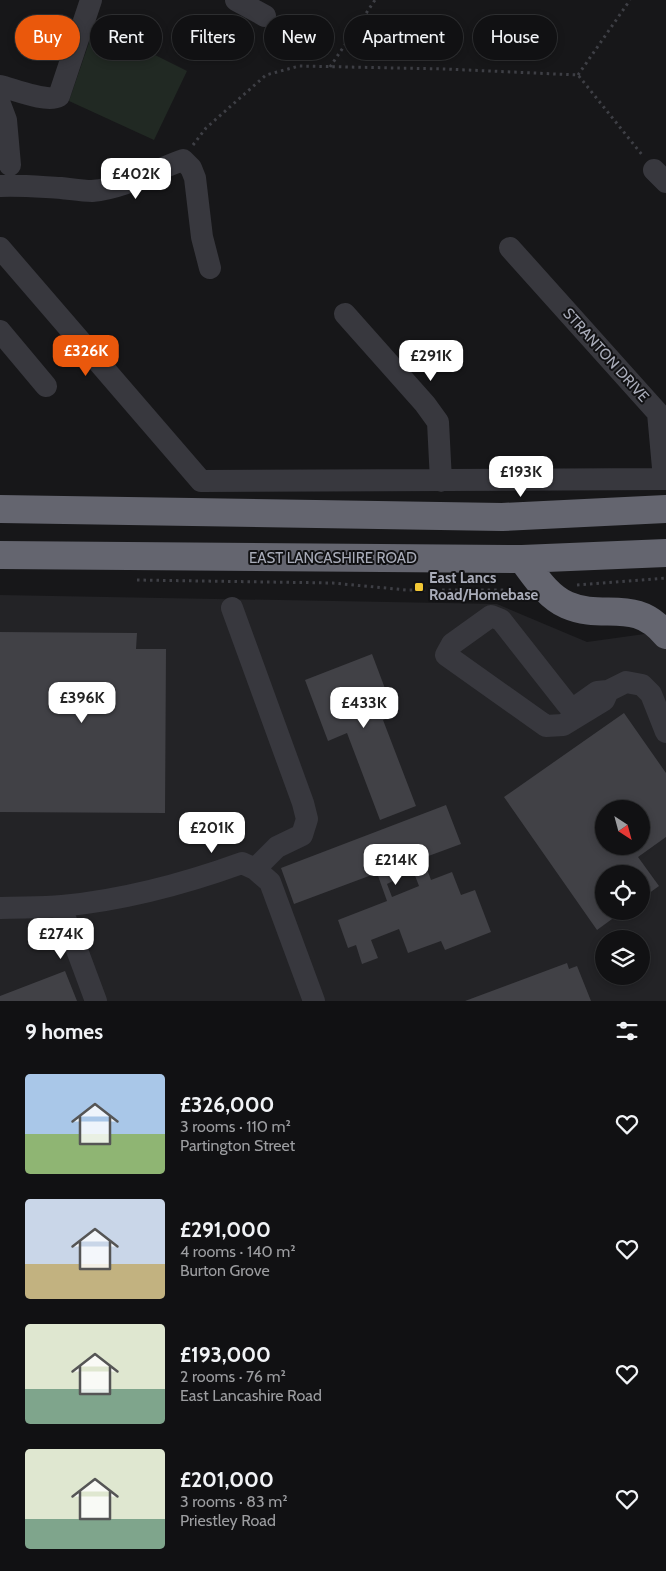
<!DOCTYPE html>
<meta charset="utf-8">
<style>
body{margin:0;font-family:Cabin,sans-serif;background:#1a1a1c;color:#f1f3f6;height:100vh;display:flex;flex-direction:column;font-size:19px;white-space:nowrap}
*{box-sizing:border-box;margin:0}
p{font-size:16px;color:#9c9da0}
.icon{flex:none;width:28px;height:28px;fill:none;stroke:currentColor;stroke-width:2;stroke-linecap:round;stroke-linejoin:round}
.map{position:relative;height:1001px;overflow:hidden}
.details{display:flex;flex-direction:column;background:#111113;flex:1}
.details>*{flex:none}
.top-card{position:absolute;left:15px;top:15px;width:636px;height:45px;display:flex;gap:10px}
.needle{width:32px;rotate:144deg}
.tools{position:absolute;left:595px;top:800px;display:grid;gap:10px}
.tools a{display:grid;place-items:center;width:55px;height:55px;border-radius:50%;background:#111113;box-shadow:0 2px 8px #0003,0 0 0 1px #303133;font-size:25px}
.price{position:absolute;translate:-50% -42px;padding:0 11px;border-radius:10px;background:#fff;color:#222;font-size:16px;line-height:32px;filter:drop-shadow(0 1px 2px #0008)}
.price::after{content:'';position:absolute;left:50%;top:30px;width:15px;height:11px;margin-left:-8px;background:inherit;clip-path:polygon(0 0,100% 0,50% 100%)}
.price.selected{background:#ea580c;color:#fff}
ul{padding:0;list-style:none}
li{display:flex;align-items:center;gap:15px;height:125px;padding:0 25px}
li span{display:grid;place-items:center;flex:none;width:140px;height:100px;border-radius:5px;color:#555}
li>.icon{margin-inline-start:auto}
span .icon{width:60px;height:60px;fill:#fffc;stroke-width:1}
li b{font-size:21px}
h2{display:flex;justify-content:space-between;align-items:center;height:60px;padding:0 25px;font-size:21px}
.pill{padding:0 18px;border-radius:22px;background:#111113;box-shadow:0 2px 8px #0003,0 0 0 1px #303133;font-size:18px;line-height:45px}
.pill.selected{background:#ea580c;color:#fff}
.map>svg:first-child{display:block}
</style>
<div class="map">
<svg width="666" height="1001" viewBox="0 0 666 1001">
<rect width="100%" height="100%" fill="#171719"/>
<path fill="#232326" fill-rule="evenodd" d="M0,595L497,604L587,642L666,631V1001H0ZM604,809H641V846H604ZM604,874H641V911H604ZM604,939H641V976H604Z"/>
<path fill="#212923" d="M95,25L187,71L154,140L69,101Z"/>
<path fill="#414146" fill-rule="evenodd" d="M0,632L137,633L136,649H166L165,813L0,812Z
M372,654L395,715L383,720L416,806L380,820L347,733L328,741L305,680Z
M624,713L666,773V837L638,857L659,886L641,899V874H604V911H623L597,930L504,797ZM604,809H641V846H604Z
M446,805L461,844L423,858L431,880L452,872L461,895L475,890L491,932L445,950L441,941L408,953L399,929L371,940L378,958L362,964L356,945L348,948L338,920L387,901L377,873L294,904L281,868ZM409,860L419,886L392,897L387,884L395,880L390,868Z
M567,963L569,969L577,966L591,1001H465Z
M65,971L77,1001H0V996Z"/>
<g fill="none" stroke-linecap="round" stroke-linejoin="round">
<path stroke="#3e3f45" stroke-width="3" stroke-dasharray="2.5 4" stroke-linecap="butt" d="M330,67L375,0
M578,75L630,0
M193,145L206,128L266,75L299,66L445,69L578,75L643,156
M137,580L333,583L406,590H503L513,591L522,596
M577,585L666,578"/>
<path stroke="#38383e" stroke-width="22" d="M236,0L265,16
M0,86C13,89 47,103 59,96L91,0
M0,104L6,120L10,165
M654,170L666,182
M0,186C21,185 41,187 61,188C71,189 82,191 92,191C125,188 152,171 183,160L191,168L195,178L202,237L210,268
M0,248L201,481L666,479
M510,248L658,413L664,479
M345,314L425,404L438,422L441,481
M0,331L46,386
M232,608L303,803L307,819L302,835L277,847L255,869
M608,691L597,692L573,709L567,704L501,620L491,616L452,644L446,655L546,726L563,725L604,700L608,691L626,682L642,685L651,694L666,732
M61,907L96,1001
M0,908C20,907 41,908 62,906C123,900 184,884 242,863L255,869L270,882L314,1001"/>
<path stroke="#64656f" stroke-width="28" d="M0,509L502,517L666,509
M0,555L522,559L666,553
M522,559C535,576 547,596 567,605C604,621 635,597 666,635"/>
</g>
<rect fill="#f3c835" stroke="#121214" stroke-width="2" x="414" y="582" width="10" height="10" rx="2.5"/>
<g text-anchor="middle" dominant-baseline="central" stroke-width="4" stroke-linejoin="round" paint-order="stroke">
<g font-size="15" fill="#a9acb9" stroke="#121214">
<text transform="translate(606 355) rotate(48)">STRANTON DRIVE</text>
<text x="333" y="558">EAST LANCASHIRE ROAD</text>
</g>
<g font-size="15" font-weight="bold" fill="#a9acb9" stroke="#121214" text-anchor="start">
<text x="429" y="578">East Lancs<tspan x="429" dy="17">Road/Homebase</tspan></text>
</g>
</g>
</svg>
<div class="tools">
<a><svg class="needle" viewBox="-14 -14 28 28"><path d="M0-13l5 13h-10z" fill="#e53935"/><path d="M0 13l5-13h-10z" fill="#9c9da0"/></svg></a>
<a><svg class="icon" aria-label="locate" viewBox="0 0 24 24"><circle cx="12" cy="12" r="6"/><path d="M12 2v4M12 18v4M2 12h4M18 12h4"/></svg></a>
<a><svg class="icon" aria-label="layers" viewBox="0 0 24 24"><path d="M12 4l9 5-9 5-9-5zM3 14l9 5 9-5"/></svg></a>
</div>
<b class="price" style="left:136px;top:200px">£402K</b>
<b class="price selected" style="left:86px;top:377px">£326K</b>
<b class="price" style="left:431px;top:382px">£291K</b>
<b class="price" style="left:521px;top:498px">£193K</b>
<b class="price" style="left:82px;top:724px">£396K</b>
<b class="price" style="left:364px;top:729px">£433K</b>
<b class="price" style="left:212px;top:854px">£201K</b>
<b class="price" style="left:396px;top:886px">£214K</b>
<b class="price" style="left:61px;top:960px">£274K</b>
<div class="top-card">
<a class="pill selected">Buy</a>
<a class="pill">Rent</a>
<a class="pill">Filters</a>
<a class="pill">New</a>
<a class="pill">Apartment</a>
<a class="pill">House</a>
</div>
</div>
<section class="details">
<h2>9 homes<svg class="icon" aria-label="filters" viewBox="0 0 24 24"><path d="M4 7h16M4 17h16"/><circle cx="9" cy="7" r="2"/><circle cx="15" cy="17" r="2"/></svg></h2>
<ul>
<li><span style="background:linear-gradient(#a9c7e8 60%,#8fb573 0)"><svg class="icon" aria-label="home" viewBox="0 0 24 24"><path d="M3 11l9-7 9 7M6 9v11h12V9"/></svg></span><div><b>£326,000</b><p>3 rooms · 110 m²</p><p>Partington Street</p></div><svg class="icon" aria-label="heart" viewBox="0 0 24 24"><path d="M12 20l-8-8c-3-5 5-10 8-4 3-6 11-1 8 4z"/></svg></li>
<li><span style="background:linear-gradient(#c9d6e8 65%,#c2b280 0)"><svg class="icon" aria-label="home" viewBox="0 0 24 24"><path d="M3 11l9-7 9 7M6 9v11h12V9"/></svg></span><div><b>£291,000</b><p>4 rooms · 140 m²</p><p>Burton Grove</p></div><svg class="icon" aria-label="heart" viewBox="0 0 24 24"><path d="M12 20l-8-8c-3-5 5-10 8-4 3-6 11-1 8 4z"/></svg></li>
<li><span style="background:linear-gradient(#dfe7d0 65%,#7fa58c 0)"><svg class="icon" aria-label="home" viewBox="0 0 24 24"><path d="M3 11l9-7 9 7M6 9v11h12V9"/></svg></span><div><b>£193,000</b><p>2 rooms · 76 m²</p><p>East Lancashire Road</p></div><svg class="icon" aria-label="heart" viewBox="0 0 24 24"><path d="M12 20l-8-8c-3-5 5-10 8-4 3-6 11-1 8 4z"/></svg></li>
<li><span style="background:linear-gradient(#dfe7d0 70%,#7fa58c 0)"><svg class="icon" aria-label="home" viewBox="0 0 24 24"><path d="M3 11l9-7 9 7M6 9v11h12V9"/></svg></span><div><b>£201,000</b><p>3 rooms · 83 m²</p><p>Priestley Road</p></div><svg class="icon" aria-label="heart" viewBox="0 0 24 24"><path d="M12 20l-8-8c-3-5 5-10 8-4 3-6 11-1 8 4z"/></svg></li>
</ul>
</section>
